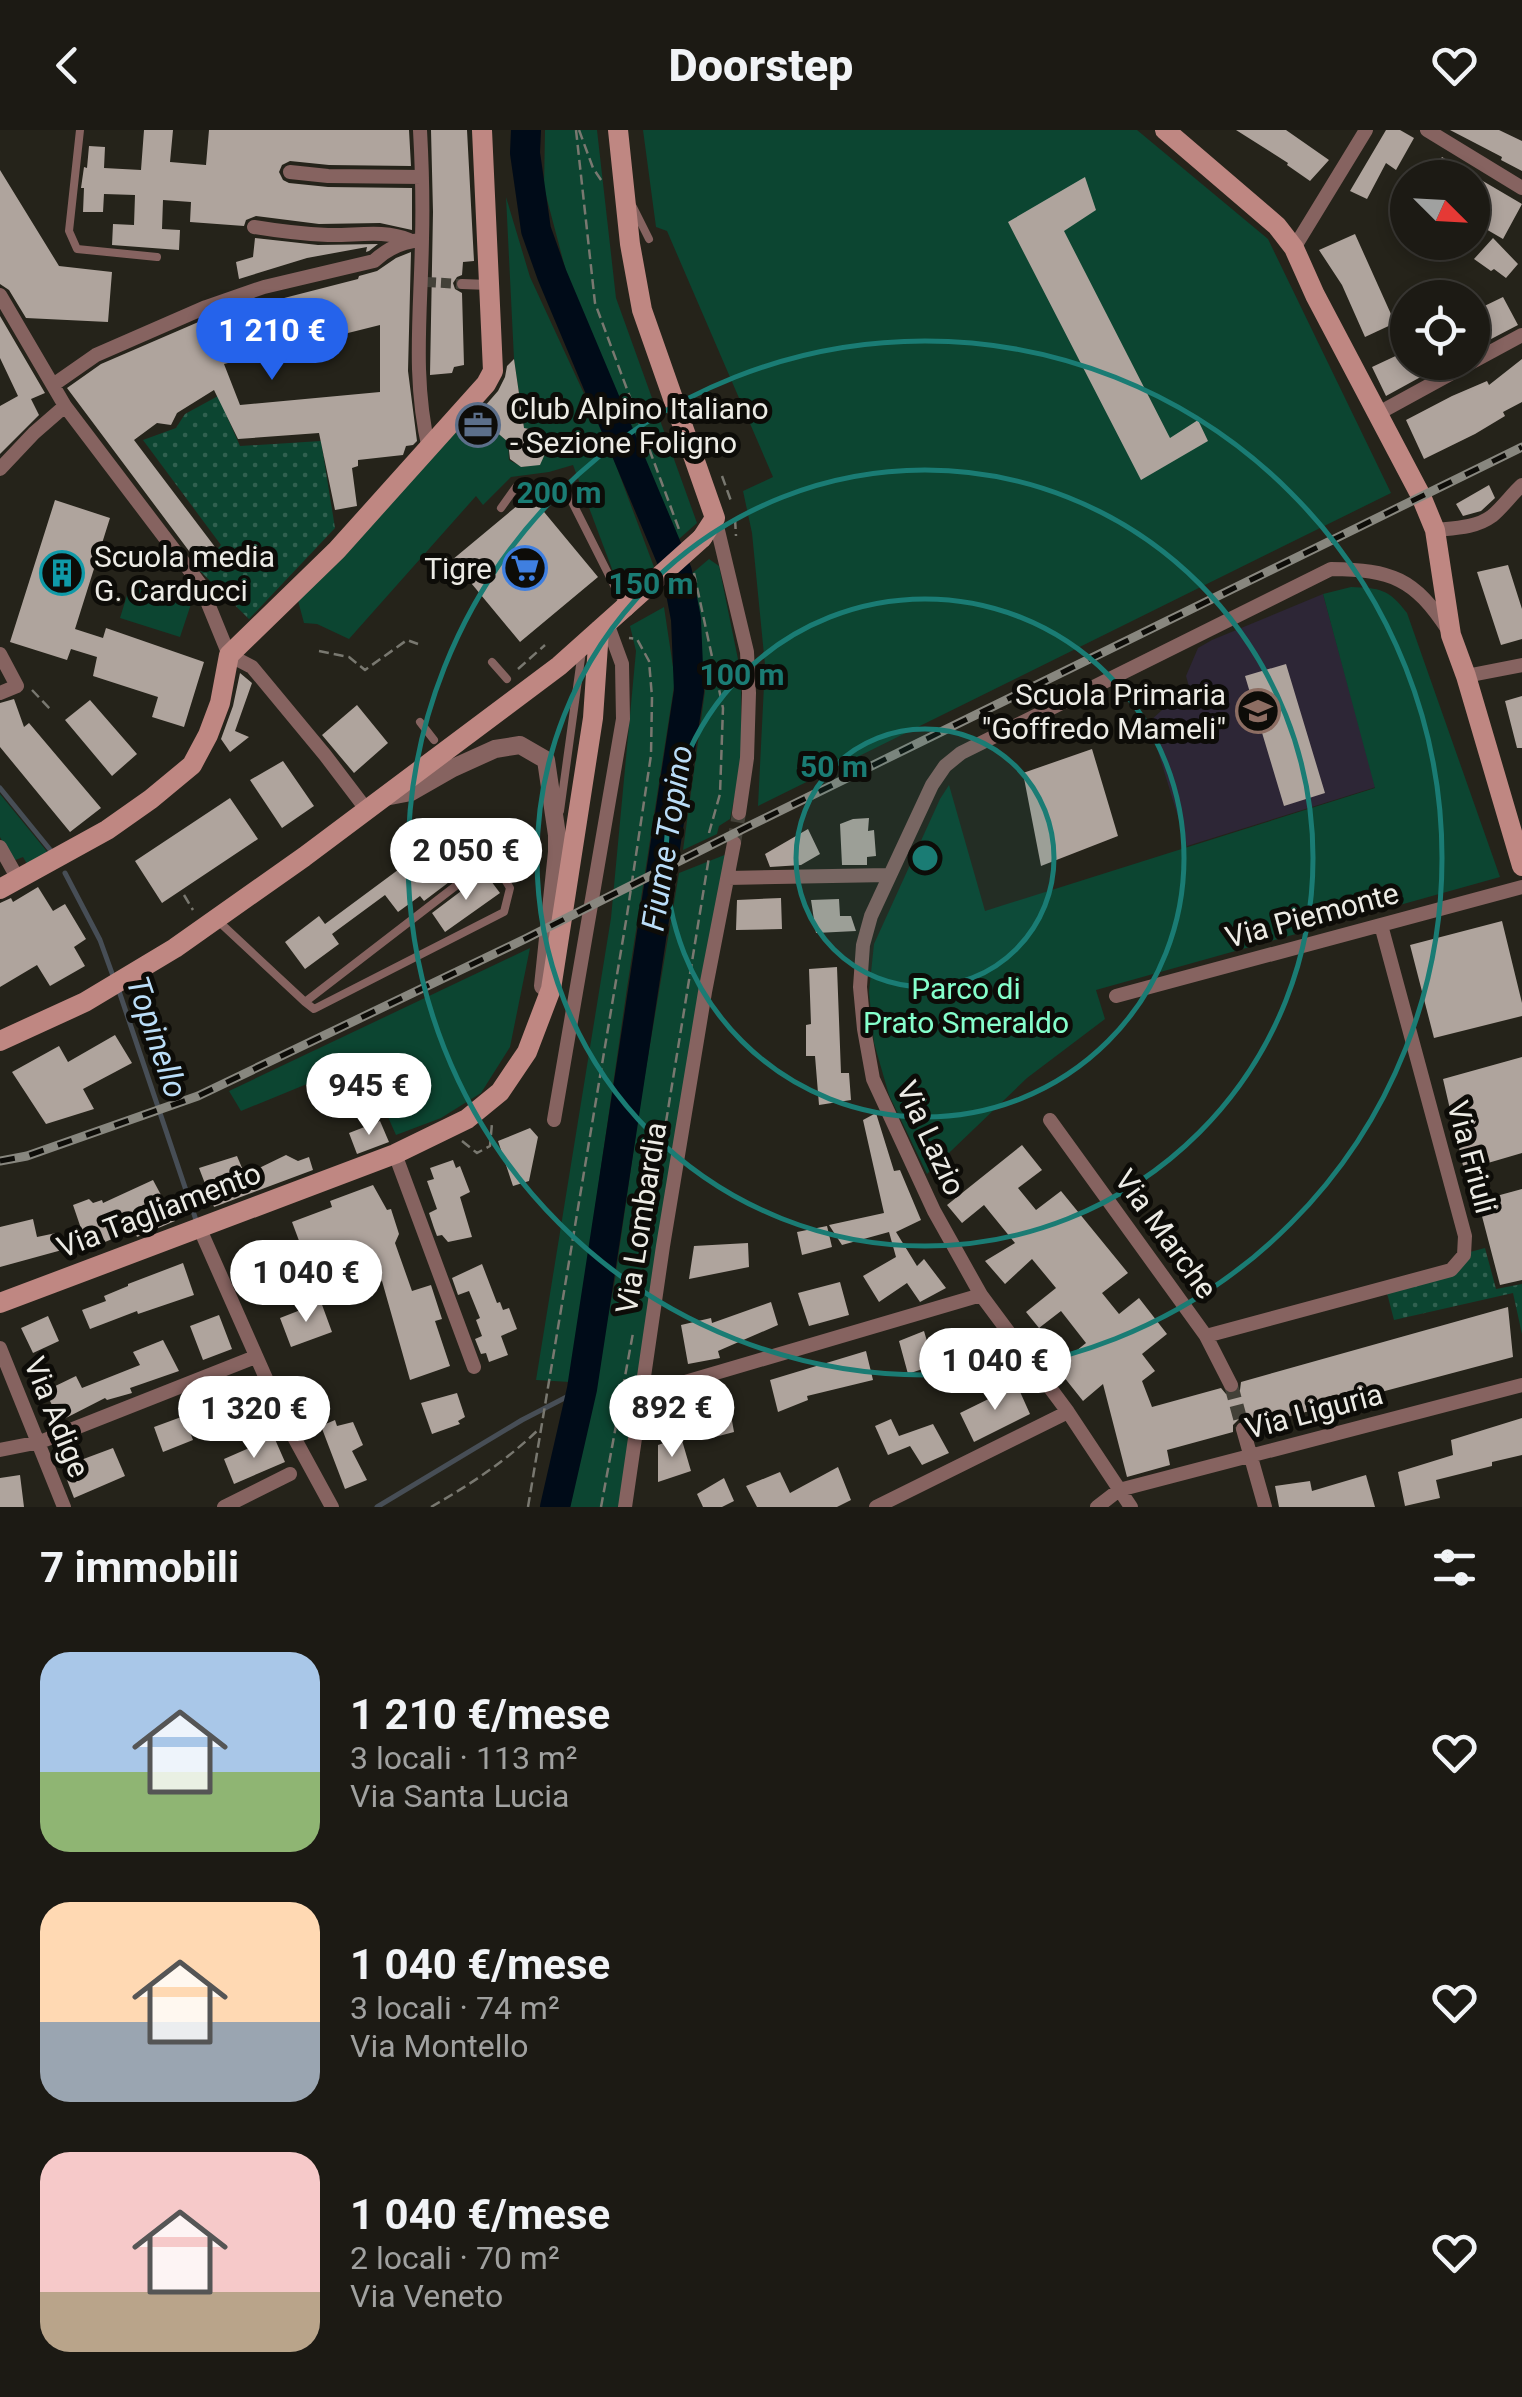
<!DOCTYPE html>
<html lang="it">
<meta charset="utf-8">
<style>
body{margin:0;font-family:Roboto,sans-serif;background:#292722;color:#f1f3f6;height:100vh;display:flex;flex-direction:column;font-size:38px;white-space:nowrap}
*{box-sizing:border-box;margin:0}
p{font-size:32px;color:#a0a1a0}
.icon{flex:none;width:55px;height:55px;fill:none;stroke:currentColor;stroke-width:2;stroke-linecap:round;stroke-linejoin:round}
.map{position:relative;height:1377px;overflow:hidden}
.details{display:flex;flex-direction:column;background:#1c1a14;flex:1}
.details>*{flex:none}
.needle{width:65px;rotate:114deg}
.controls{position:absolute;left:1390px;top:30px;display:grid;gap:20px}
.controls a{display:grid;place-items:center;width:100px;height:100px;border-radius:50%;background:#1c1a14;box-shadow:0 5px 15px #0003,0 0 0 2px #3a3834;font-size:50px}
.price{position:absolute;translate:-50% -85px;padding:0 22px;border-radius:35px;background:#fff;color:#222;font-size:32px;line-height:65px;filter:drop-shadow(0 2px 5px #0008)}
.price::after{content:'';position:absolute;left:50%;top:60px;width:30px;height:22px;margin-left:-15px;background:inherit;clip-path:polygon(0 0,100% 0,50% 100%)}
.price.selected{background:#2563eb;color:#fff}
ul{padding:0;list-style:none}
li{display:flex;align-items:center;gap:30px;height:250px;padding:0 40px}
li span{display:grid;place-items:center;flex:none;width:280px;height:200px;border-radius:30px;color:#555}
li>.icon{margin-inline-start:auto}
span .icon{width:120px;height:120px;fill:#fffc;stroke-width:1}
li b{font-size:42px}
h2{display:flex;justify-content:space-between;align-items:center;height:120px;padding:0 40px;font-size:42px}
header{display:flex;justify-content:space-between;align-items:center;height:130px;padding:0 40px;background:#1c1a14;font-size:45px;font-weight:800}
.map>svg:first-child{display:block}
</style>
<header><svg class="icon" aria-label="back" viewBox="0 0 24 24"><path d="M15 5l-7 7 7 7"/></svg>Doorstep<svg class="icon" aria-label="heart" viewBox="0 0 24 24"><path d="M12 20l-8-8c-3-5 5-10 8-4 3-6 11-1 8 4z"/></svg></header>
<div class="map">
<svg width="1522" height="1377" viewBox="0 0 1522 1377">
<defs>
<pattern id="garden-dots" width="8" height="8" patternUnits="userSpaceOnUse" patternTransform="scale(2.5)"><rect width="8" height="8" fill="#0c4531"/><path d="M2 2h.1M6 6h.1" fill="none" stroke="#30604f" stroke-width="1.8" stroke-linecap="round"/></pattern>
</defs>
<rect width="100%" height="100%" fill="#25231a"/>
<path fill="#2d2636" d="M1323,464L1376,657L1187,716L1149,592L1174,569L1191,564L1186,546L1198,518L1212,510Z"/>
<path fill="#0c4531" d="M545,0H597L616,168L697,393L679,409L568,149L544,58Z
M643,0H1137L1268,109L1391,363L758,676L765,535L752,403L743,361L773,347L667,101L656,97Z
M506,67L530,147L611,322L654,437L621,463L573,335L549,342L511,347L483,375L476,366L349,509L317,494L304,493L297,467L469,278L508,312L509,330L522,337L540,334L548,317L534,300L524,298L514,229Z
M709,429L719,436L741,544V636L730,689L719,696L717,704L683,720L705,561L696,478L689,446Z
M131,452L192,471L180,507L120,488Z
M1351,457C1380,458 1389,459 1407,483L1500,747L1096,860L1105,889L1027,948L927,1044L889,965L874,913L869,862L874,814L940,669L949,655L985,781L1375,658L1323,464Z
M664,477L675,550L627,858L570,1252L536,1250L611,788L636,521L630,496Z
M0,664L49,724L27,734L23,727L13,731L0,707Z
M727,724L622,1377H570L614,1156L641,968L679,743Z
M530,818L510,917L481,963L441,988L396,1005L363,931L241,981L229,961Z"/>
<path fill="url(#garden-dots)" d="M218,266L240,316L321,311L335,398L249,489L198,439L221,415L143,310L176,298L185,284Z
M1485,1118L1496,1159L1522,1154V1204L1513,1163L1394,1190L1387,1163L1454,1145L1470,1122Z"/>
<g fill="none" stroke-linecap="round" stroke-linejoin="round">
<path stroke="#474e56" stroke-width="5" d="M0,658L52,722
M65,743L100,810L113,846
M119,861L196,1090
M377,1377L522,1290L582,1259"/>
<path stroke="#000b18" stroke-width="30" d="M526,0L525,23L536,100L552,145L677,442L686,489L689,561L582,1259L555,1377"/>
</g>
<path fill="#afa49d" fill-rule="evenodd" d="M144,0H173L170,32L206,35L209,0H409L411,36L329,35L290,31L282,35L279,42L283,50L289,53L328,57L412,58V100L380,93L319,94L256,86L246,90L244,96L190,92L191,72L163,70L162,99L180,100L179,120L112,115L113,94L134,95L135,65L104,64L103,82H83L84,58H81L84,37L87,38L89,16L105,17L104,38L141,40Z
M431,0H467L474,131L463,132L462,145L457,147L453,153L455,159L462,163L464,235L454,237L452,243L430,245L433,82Z
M1236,0H1286L1329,30L1310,51L1287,35L1288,33Z
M1386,0H1400L1414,8L1396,40L1386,33L1367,69L1350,61Z
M1450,0H1499L1522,11V41L1501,30L1502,27Z
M1442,27L1522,74L1503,109L1472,91V48H1428Z
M0,40L59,136L112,142L108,192L26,188L9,160L0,154Z
M1085,47L1096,80L1064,101L1170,308L1198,290L1208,311L1141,350L1008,92Z
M1355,104L1395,193L1365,207L1342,155L1319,120Z
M255,108L318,115L378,114L369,121L366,122L367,117L307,128L239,149L236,132L253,127Z
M1493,108L1518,134L1506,148L1494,139L1491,141L1474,129Z
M411,122L408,241L417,311L413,315L406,316L403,325L358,330V336L352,338L357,376L335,380L319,303L238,309L214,260L177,283L171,295L157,293L134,310L215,417L198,433L67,258L101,234L210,187L358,149L359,146L377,141L396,128ZM380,195V262L240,275L224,234Z
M1503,167L1518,195L1472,219V182Z
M0,186L45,263L31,269L39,285L0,324V276L18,266L0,228Z
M1402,223L1407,232H1448L1386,266L1372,237Z
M514,229L524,298L534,300L548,317L540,335L521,337L510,329L508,312L477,285L498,261L505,247L507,236Z
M1522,229V272L1503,282L1505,286L1475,304L1424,329L1406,290L1452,266L1487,251L1489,255Z
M1489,355L1495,368L1481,381L1463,386L1456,374Z
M530,365L598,447L520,512L452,430Z
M55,370L110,388L75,499L103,508L106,498L204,532L184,597L152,587L158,567L93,546L97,527L71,519L67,530L10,512Z
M1508,435L1522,479V509L1501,515L1477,442Z
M1286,534L1325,663L1284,676L1245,546Z
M240,543L252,553L235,601L249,607L230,622L221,609L233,576Z
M1522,566V618H1517L1505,571Z
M14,569L24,597L29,593L101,678L70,702L0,617V573Z
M90,570L137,624L112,646L65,590Z
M357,575L388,613L354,643L322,605Z
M1092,619L1118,706L1041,736L1023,643Z
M283,631L314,676L282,698L250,650Z
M230,668L258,709L162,773L135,731Z
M869,688L868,701L874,700L876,726L867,727V735H842L840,694L853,689Z
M808,699L820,724L801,735L770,737L765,724Z
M437,711L461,743L424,771L420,766L398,782L385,765L332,804L339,814L305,839L285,812L319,786L325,794Z
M485,743L500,763L445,802L432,783Z
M38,757L53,781L65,774L86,809L74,817L85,836L50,856L37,835L0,857V773L11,768L13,772Z
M781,768L782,799L736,800L737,770Z
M839,769L840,786H851L856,801L816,803L811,770Z
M1502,791L1522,873V886L1434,908L1410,815Z
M837,837L841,943H849L851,970L819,975L815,926H806V895L811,894L809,839Z
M115,905L132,933L83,959L94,979L46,994L12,942L59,916L68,932Z
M1522,927V1023L1464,1040L1443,949Z
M876,983L894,1041L900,1040L921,1090L896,1102L917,1136L924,1129L946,1158L920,1172L907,1153L879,1172L863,1146L896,1127L889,1102L842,1115L829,1095L884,1083L863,990Z
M380,991L389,1012L357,1024L349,1003Z
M530,998L538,1007L529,1051L513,1056L498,1011Z
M1022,1015L1042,1040L1018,1058L1036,1080L1061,1061L1128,1143L1102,1163L1119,1184L1139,1168L1167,1204L1142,1224L1155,1241L1142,1251L1152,1277L1221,1258L1226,1264L1235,1265L1240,1260L1241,1252L1508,1177L1513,1227L1253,1296L1247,1289H1239L1233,1295V1302L1167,1320L1170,1335L1127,1347L1103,1254L1083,1271L1056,1237L1086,1213L1061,1181L1039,1198L1026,1182L1056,1158L1032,1129L1005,1154L985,1131L1015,1113L984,1075L962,1093L947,1075Z
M286,1025L298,1031L309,1027L313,1040L214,1077L199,1038L237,1026L245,1045Z
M453,1030L456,1038L460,1036L470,1062L460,1067L472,1107L448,1112L442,1105L437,1106L434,1098L429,1083L437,1079L427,1051L434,1049L430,1038Z
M153,1050L175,1091L137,1107L134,1100L88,1119L73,1075L89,1069L93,1073L102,1070L103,1073Z
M373,1055L387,1080L391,1079L399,1104L395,1113L412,1161L431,1155L442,1189L435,1191L450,1236L410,1250L382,1151L376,1154L370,1146L362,1149L349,1116L307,1132L292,1092L332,1077L330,1071Z
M1522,1059V1150L1500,1155L1478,1071Z
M33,1089L37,1107L56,1103L62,1120L0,1137V1097Z
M827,1096L832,1117L802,1125L797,1102Z
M748,1113L749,1137L689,1149L694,1116Z
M183,1133L194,1165L138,1184L137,1181L90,1199L82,1180L106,1171L104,1166L128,1156V1154Z
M482,1134L497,1173L500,1172L503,1180L509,1178L517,1199L501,1206L508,1225L489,1232L486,1223L481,1224L475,1209L482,1206L476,1190L480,1188L469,1161L458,1165L452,1148Z
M840,1152L849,1185L809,1196L798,1163Z
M321,1172L332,1202L291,1217L280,1188Z
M771,1172L778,1195L718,1221L720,1228L688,1234L681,1195L711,1188L712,1193Z
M219,1185L232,1219L203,1230L190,1196Z
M48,1186L59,1211L33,1223L21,1198Z
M924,1201L934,1235L908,1244L899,1211Z
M163,1210L179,1241L130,1258L132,1263L107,1270L105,1268L60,1291L45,1261L76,1246L82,1258L140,1235L133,1222Z
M866,1221L873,1250L807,1266L808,1270L778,1282L770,1250Z
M1017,1255L1030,1284L974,1312L960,1283Z
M457,1263L465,1287L458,1291L460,1294L432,1304L421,1273Z
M729,1274L734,1302L707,1309L697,1282Z
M184,1286L193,1310L163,1322L154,1297Z
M1522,1288V1325L1492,1332V1336L1436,1350L1440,1368L1405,1376L1398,1342L1453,1325L1451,1310Z
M891,1289L899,1306L933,1294L949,1323L922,1335L910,1316L888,1325L875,1296Z
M335,1290L337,1296L353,1292L363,1315L352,1321L367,1350L345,1359L321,1296Z
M274,1307L285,1332L234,1354L224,1329Z
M681,1307L691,1341L658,1352V1315Z
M113,1318L125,1346L74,1368L62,1337Z
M838,1337L851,1370L837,1377H757L746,1356L780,1342L790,1363Z
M20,1345L24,1377H0V1348Z
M1366,1345L1375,1377H1279L1275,1356L1310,1351L1312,1361Z
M724,1348L734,1371L722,1377H703L697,1364Z"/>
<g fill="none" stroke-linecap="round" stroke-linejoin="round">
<path stroke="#434138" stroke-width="10" stroke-dasharray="10 5" stroke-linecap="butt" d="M426,152L462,154"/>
<path stroke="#434138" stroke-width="14" stroke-dasharray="14 7" stroke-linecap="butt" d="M734,713L739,683
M1231,1255L1243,1299"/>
<path stroke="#797870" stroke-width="2.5" stroke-dasharray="10 5" stroke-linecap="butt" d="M576,0L595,173L680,402
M579,0L593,38L603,53
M722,346L731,371
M735,389L736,406
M694,443L723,578L720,664L709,703
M319,521L349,527L365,540L407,510L418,514
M518,539L545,515
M32,560L51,580
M184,765L193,780
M666,992L709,727
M462,1011L477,1023L490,1016L492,993
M431,1377C471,1354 506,1331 539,1299
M528,1377L627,785L651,625L652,567L649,531L637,509L629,508
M601,1377L633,1203"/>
<path stroke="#866360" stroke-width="8" d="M80,0L69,101L77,119L157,127
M633,77L649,109
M501,378L516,357L545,353L567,362L623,473
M492,532L507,549
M420,592L434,610
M560,681L582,521
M216,789L305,872L492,728L510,758L504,782L314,879L305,872"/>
<path stroke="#866360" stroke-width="10" d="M462,154L489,155"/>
<path stroke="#866360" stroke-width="14" d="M420,0C422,36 423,73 422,109C421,180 412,249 429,319
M1427,0L1522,58
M290,42L328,46L422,47
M254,97C278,101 303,104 328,105C354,106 384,99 409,110
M1294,118L1366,0
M0,165L65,276L200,454L229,525L252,537L325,625L366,679
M1472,232L1522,205
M53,255L96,225L206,177L264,157L374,131C388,118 403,111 422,110
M1377,284L1472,232
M0,339L34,303L65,276
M715,388L747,522L749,563L747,628L739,683
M1435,400C1455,398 1476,398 1492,386C1502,378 1512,364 1522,355
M0,524L17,556L0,563
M1466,546L1522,535
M0,717L18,749
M728,748L888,745
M1116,866L1522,757
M554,990L623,589L622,534L607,493
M1050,990L1206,1206L1231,1255
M395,1024L474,1237
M199,1097L284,1289L332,1377
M1206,1206L1451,1140L1464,1125L1465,1106L1381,795
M0,1218L64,1377
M641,1265L981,1165
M1243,1299L1265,1377
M0,1320L40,1312L255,1227
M224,1377L290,1344
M625,1377L663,1116L705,862L734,713
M876,1377L1068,1282
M1097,1377L1119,1360L1522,1255
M1131,1377L1068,1282L981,1165L934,1081L873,949L864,899L860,857L863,815L871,786L932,655L945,636L961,623L1331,439C1392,440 1414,448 1448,500"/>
<path stroke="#866360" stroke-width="18" d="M385,667L411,662L453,638L495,619L520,615L546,630L557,705V722L543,856"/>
<path stroke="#bf8782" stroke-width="20" d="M618,0L630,114L642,180L715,388L702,408
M1165,0L1277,96L1294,118L1315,165L1421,366L1435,400L1451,505L1466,546L1522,736
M0,759L107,700L151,669L192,635L208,605L220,573L229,525L337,420L486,254L493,241L482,0
M0,911L85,872L175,818L304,727L559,536L625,477
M0,1173L395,1024L467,989L500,962L527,922L551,859L593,588L599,500"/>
<g stroke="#88877f" stroke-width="9">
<path id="rail" d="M0,1031L27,1026L198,966L525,809L747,697L1522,317"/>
</g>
<use href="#rail" stroke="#0d0c08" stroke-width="5" stroke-dasharray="15" stroke-linecap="butt"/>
<path stroke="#bf8782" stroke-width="20" d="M625,477L702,408"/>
</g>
<circle cx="925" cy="728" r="129" fill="#1a7c74" fill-opacity=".12"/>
<g fill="none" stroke="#1a7c74" stroke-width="5">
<circle cx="925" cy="728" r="129"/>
<circle cx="925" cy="728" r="259"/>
<circle cx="925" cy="728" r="388"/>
<circle cx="925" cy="728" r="517"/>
</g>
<defs>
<g id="office-ring" transform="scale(2.25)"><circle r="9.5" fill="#0d0c08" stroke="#5c6f8a" stroke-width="1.5"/><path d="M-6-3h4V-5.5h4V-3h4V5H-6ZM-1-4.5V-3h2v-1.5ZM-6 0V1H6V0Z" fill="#5c6f8a"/></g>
<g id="supermarket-ring" transform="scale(2.25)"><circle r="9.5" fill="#0d0c08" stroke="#3f7fe0" stroke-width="1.5"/><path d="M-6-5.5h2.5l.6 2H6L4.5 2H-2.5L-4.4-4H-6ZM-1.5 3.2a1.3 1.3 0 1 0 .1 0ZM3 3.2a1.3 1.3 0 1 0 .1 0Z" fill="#3f7fe0"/></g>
<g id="building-ring" transform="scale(2.25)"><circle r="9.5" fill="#0d0c08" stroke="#0f9aa8" stroke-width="1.5"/><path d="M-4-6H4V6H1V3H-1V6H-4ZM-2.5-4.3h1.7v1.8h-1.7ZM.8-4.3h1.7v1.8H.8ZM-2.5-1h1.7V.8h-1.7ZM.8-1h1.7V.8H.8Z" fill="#0f9aa8"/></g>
<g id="school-ring" transform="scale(2.25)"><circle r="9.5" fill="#0d0c08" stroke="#8d6e63" stroke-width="1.5"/><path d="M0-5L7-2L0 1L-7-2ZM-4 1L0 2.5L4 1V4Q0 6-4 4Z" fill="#8d6e63"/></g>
</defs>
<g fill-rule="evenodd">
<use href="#office-ring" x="478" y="295"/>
<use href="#supermarket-ring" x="525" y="438"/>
<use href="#building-ring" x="62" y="443"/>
<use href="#school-ring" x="1258" y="581"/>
</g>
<g text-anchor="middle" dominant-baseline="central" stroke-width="10" stroke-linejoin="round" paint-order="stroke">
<g font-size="30" fill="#ecebe5" stroke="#0d0c08" text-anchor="start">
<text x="510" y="278">Club Alpino Italiano<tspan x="510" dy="34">- Sezione Foligno</tspan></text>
<text x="94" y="426">Scuola media<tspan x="94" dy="34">G. Carducci</tspan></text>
<text x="492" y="438" text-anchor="end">Tigre</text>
<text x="1226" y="564" text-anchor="end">Scuola Primaria<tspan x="1226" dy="34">"Goffredo Mameli"</tspan></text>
</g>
<g font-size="30" fill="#ecebe5" stroke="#0d0c08">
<text transform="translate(1312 785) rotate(-15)">Via Piemonte</text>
<text transform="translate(931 1008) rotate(65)">Via Lazio</text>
<text transform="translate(1472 1027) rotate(75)">Via Friuli</text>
<text transform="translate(159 1080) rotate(-21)">Via Tagliamento</text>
<text transform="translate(641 1088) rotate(-81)">Via Lombardia</text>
<text transform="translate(1166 1104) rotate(54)">Via Marche</text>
<text transform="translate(1314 1281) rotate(-15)">Via Liguria</text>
<text transform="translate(57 1287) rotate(68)">Via Adige</text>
</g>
<g font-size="30" fill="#85ffcc" stroke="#0d0c08">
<text x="966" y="858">Parco di<tspan x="966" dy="34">Prato Smeraldo</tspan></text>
</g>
<g font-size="32" font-style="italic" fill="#baddf8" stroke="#0d0c08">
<text transform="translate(667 708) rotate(-81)">Fiume Topino</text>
<text transform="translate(157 907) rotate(71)">Topinello</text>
</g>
</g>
<circle cx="925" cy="728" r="15" fill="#1a7c74" stroke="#0d0c08" stroke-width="5"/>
<g font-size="30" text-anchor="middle" font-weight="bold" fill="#1a7c74" stroke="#0d0c08" stroke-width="10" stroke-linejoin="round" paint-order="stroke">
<text x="559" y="373">200 m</text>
<text x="651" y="464">150 m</text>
<text x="742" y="555">100 m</text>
<text x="834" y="647">50 m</text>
</g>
</svg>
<div class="controls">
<a><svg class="needle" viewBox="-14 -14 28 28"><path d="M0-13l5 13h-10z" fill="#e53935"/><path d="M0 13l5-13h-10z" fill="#a0a1a0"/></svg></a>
<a><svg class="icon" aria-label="locate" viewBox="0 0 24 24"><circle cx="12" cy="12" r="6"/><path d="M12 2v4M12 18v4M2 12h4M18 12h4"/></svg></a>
</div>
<b class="price selected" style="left:272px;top:253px">1 210 €</b>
<b class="price" style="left:466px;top:773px">2 050 €</b>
<b class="price" style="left:369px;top:1008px">945 €</b>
<b class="price" style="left:306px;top:1195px">1 040 €</b>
<b class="price" style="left:995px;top:1283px">1 040 €</b>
<b class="price" style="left:672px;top:1330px">892 €</b>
<b class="price" style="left:254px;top:1331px">1 320 €</b>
</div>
<section class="details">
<h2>7 immobili<svg class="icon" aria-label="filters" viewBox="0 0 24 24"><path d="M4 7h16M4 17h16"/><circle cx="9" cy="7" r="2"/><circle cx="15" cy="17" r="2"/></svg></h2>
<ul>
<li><span style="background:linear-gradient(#a9c7e8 60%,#8fb573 0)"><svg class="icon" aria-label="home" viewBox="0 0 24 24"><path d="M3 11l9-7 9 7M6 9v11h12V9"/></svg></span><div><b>1 210 €/mese</b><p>3 locali · 113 m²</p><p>Via Santa Lucia</p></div><svg class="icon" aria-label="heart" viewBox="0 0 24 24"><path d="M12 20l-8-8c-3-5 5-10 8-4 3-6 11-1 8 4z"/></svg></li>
<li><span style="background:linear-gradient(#ffd9b3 60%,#9aa5b1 0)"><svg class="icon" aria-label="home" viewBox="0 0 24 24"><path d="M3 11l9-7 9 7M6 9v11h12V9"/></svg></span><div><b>1 040 €/mese</b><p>3 locali · 74 m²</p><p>Via Montello</p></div><svg class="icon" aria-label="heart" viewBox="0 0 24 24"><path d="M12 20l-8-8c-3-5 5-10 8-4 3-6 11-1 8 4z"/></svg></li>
<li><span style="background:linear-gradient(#f6c9c9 70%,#b9a48a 0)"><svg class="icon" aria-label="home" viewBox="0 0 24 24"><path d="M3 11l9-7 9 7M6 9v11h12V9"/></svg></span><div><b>1 040 €/mese</b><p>2 locali · 70 m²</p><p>Via Veneto</p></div><svg class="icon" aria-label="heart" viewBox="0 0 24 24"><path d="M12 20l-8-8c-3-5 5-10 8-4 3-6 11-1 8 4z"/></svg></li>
</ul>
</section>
